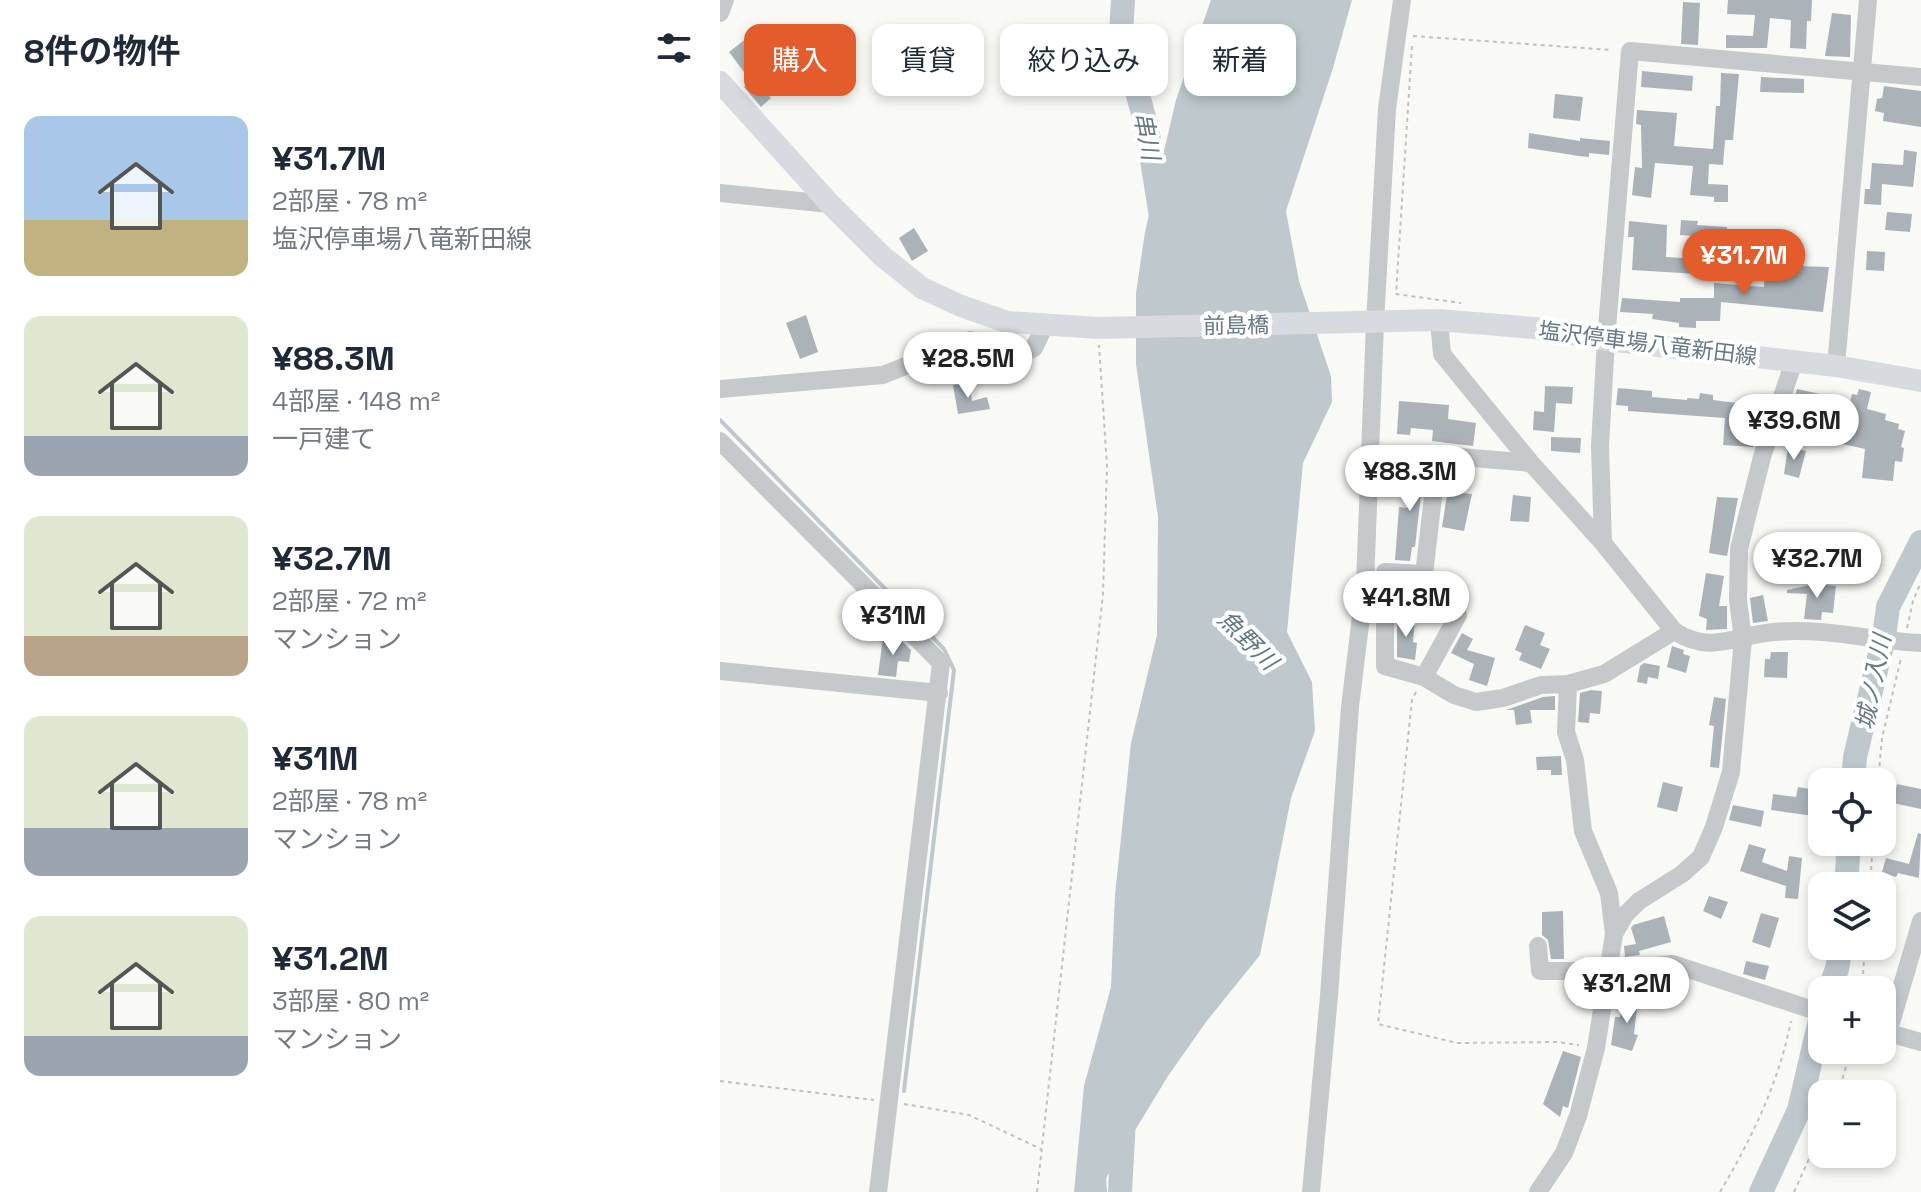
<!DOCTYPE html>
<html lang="ja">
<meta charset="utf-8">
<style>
body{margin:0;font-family:"Space Grotesk","Noto Sans JP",sans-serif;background:#f6f6f7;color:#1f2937;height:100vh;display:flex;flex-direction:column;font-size:30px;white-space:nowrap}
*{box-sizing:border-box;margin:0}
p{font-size:26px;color:#747a83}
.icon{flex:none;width:44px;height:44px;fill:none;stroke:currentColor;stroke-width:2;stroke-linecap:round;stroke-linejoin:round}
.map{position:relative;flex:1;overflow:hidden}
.sheet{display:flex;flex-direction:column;background:#fff;width:720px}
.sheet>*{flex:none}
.banner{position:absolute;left:24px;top:24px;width:760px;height:72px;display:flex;gap:16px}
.controls{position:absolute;left:1088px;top:768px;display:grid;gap:16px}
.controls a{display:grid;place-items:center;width:88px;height:88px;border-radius:16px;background:#fff;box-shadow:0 4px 12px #0003;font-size:40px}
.price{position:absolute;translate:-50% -68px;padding:0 18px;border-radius:28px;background:#fff;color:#222;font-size:26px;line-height:52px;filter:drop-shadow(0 2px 4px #0008)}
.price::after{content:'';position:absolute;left:50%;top:48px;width:24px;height:18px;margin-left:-12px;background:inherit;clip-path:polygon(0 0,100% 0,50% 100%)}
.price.selected{background:#e35c2c;color:#fff}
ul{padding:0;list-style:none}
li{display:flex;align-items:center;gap:24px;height:200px;padding:0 24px}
li span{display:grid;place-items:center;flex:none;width:224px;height:160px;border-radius:16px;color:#555}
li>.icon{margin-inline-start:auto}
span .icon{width:96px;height:96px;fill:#fffc;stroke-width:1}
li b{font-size:34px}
h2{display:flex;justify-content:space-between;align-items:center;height:96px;padding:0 24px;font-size:34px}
.tag{padding:0 28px;border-radius:16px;background:#fff;box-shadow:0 4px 12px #0003;font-size:28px;line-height:72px}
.tag.selected{background:#e35c2c;color:#fff}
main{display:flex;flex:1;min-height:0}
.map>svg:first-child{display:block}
</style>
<main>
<section class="sheet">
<h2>8件の物件<svg class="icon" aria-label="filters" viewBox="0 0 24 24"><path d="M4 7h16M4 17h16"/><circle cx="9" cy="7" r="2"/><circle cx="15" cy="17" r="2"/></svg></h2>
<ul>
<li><span style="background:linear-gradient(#a9c7e8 65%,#c2b280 0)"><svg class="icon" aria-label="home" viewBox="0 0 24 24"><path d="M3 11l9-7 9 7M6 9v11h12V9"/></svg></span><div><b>¥31.7M</b><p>2部屋 · 78 m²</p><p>塩沢停車場八竜新田線</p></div></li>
<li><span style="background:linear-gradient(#dfe7d0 75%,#9aa5b1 0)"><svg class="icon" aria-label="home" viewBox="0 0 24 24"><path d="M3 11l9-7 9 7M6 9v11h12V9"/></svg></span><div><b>¥88.3M</b><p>4部屋 · 148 m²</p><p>一戸建て</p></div></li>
<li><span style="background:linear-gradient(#dfe7d0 75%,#b9a48a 0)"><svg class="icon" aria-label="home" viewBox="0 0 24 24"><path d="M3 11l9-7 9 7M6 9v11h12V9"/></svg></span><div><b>¥32.7M</b><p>2部屋 · 72 m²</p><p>マンション</p></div></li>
<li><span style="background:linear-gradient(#dfe7d0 70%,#9aa5b1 0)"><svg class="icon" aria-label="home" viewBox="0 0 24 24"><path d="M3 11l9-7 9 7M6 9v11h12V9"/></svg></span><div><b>¥31M</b><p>2部屋 · 78 m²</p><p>マンション</p></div></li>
<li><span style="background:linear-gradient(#dfe7d0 75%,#9aa5b1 0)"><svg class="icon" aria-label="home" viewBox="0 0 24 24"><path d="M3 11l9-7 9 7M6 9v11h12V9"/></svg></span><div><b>¥31.2M</b><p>3部屋 · 80 m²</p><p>マンション</p></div></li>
</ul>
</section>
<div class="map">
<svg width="1201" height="1192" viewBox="0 0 1201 1192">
<rect width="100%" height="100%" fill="#f9f9f6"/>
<path fill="#bec8cd" d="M491,0H632L613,68L566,211L579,281L611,376L612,402L583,463L567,632L592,682L595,731L571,798L540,955L486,1022L448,1076L386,1178L387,1192H354L364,1086L391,987L395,895L411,743L437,635L438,517L416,364V293L425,232L456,100Z"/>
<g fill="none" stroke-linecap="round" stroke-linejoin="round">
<path stroke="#bec8cd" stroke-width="4" d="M0,420L224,649L234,670L184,1091"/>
<path stroke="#bec8cd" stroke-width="24" d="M403,0L401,33L427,128L441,217
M1133,782L1135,757L1164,637L1168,607L1201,542
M1126,886L1129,842
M1109,990L1117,969L1121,946
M400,1192L404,1119
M1041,1192L1079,1110L1102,1012"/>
</g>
<path fill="#abb3b9" d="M1008,0H1092L1091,21H1087L1086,49L1070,48L1071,20L1050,18L1047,48H1006V35L1033,36L1035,15L1007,14Z
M963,2L980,3L978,45L961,44Z
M1112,13L1131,15L1130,57L1105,56Z
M27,38L43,58L24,72L9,52Z
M922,71L973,76L972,91L921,87Z
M1001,73L1019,74L1013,140H1005L1003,165L989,164L988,184L1008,185V202H994V197L970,195L973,166L935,163L931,198L912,195L915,167L922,168L921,125L916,124L917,110L957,113L954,146L993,149L996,106H1000Z
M1041,77L1084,79V93L1040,92Z
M32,79L51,98L41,107L24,87Z
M1164,86L1201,91V127L1163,121L1164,113L1155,111L1157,99L1162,98Z
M835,94L863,97L860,121L833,118Z
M809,133L860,141V138L890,141L889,155L869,153V157L859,156L808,148Z
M1184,150L1197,152L1193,187L1162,184L1161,205L1144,204L1145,189H1150L1152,163L1183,165Z
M1167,212L1192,214L1190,232L1165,230Z
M961,220L978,221L977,225L1007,227V242L990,241V237L960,235Z
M909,221L947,225L946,257L996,260L995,275L912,270L914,237H908Z
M194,228L208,251L192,261L179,238Z
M1147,251L1165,252L1164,271L1146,270Z
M1045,265L1109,267L1103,312L1001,302L1000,321H976V328L959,327V323L932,319L933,314L900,312L902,298L960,302V298H994V283L1044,287Z
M86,315L98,352L80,359L66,323Z
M249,383L252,401L267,397L270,409L238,414L233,385Z
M825,386L853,387L852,404L836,403L834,432L813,430L814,411L824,412Z
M898,388L932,391V397L967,400V398L979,399L980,393L993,395V400L1032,405L1029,427L1038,428L1033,447L1003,445L1005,418L908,411V406L896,405Z
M1077,389L1100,394L1095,416L1071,411Z
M1139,389L1151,392L1147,409L1166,414L1165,420L1179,424L1178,429L1185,431L1181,447L1184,448L1182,462L1175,461L1173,481L1142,478L1145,449L1123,444L1125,432L1098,425L1102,409L1127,414L1132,394L1137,395Z
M679,401L729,405L728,419L756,423L753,446L712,441L713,430L691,428L690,435L677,434Z
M831,437L861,438L860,453L831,451Z
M1068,447L1086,451L1079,478L1064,474Z
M690,457L705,460L695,547H692L690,561L675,560L679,507L687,508L692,477H688Z
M729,468L746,469L742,493L752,494L744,531L722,527L730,476H728Z
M793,495L811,497L809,522L790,521Z
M997,497L1018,498L1007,556L989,553Z
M986,573L1004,576L999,606H1007V629L986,630L987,619L979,616Z
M1095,584L1116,586L1113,613L1102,612L1101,620L1084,619L1087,594L1067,593V590Z
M1043,595L1048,621L1033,623L1030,598Z
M677,619L695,620L693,642L697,643L695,660L677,657Z
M805,625L825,633L820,645L830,649L821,669L799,660L802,653L795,650Z
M742,633L753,639L747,650L775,658L767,686L749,680L754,664L731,653Z
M163,638L182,641L191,650L189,662L178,661L176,677L158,675Z
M952,646L964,650L963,654L970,656L966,673L947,667Z
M1051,652H1068L1067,678L1044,677L1045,659H1050Z
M924,663L940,666L938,679L928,677L927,684L917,682L920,666Z
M871,690L882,691L880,714L870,713L869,723L858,722L860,693Z
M835,696V710H810L812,723L796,725L794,710H786L823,697Z
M994,697L1006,699L999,768L990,767L994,726L989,725Z
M841,756L842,775H831V770H817L816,757Z
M943,782L963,787L957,812L937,807Z
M1177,784L1201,789V809L1173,803Z
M1078,787L1096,790L1093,816L1051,810L1053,794L1076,797Z
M1013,805L1044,811L1041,827L1009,820Z
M1198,833L1201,834L1199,878L1178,873L1176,877L1162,872L1166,858L1189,864Z
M1029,844L1046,849L1042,862L1067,871L1069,856L1082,858L1078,899L1065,898L1066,886L1020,871Z
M989,896L1008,902L1001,919L983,911Z
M843,911L844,959H831L828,940L822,935V912Z
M1041,913L1059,918L1050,948L1032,942Z
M944,916L951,942L919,951L920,955L905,957L904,946L916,944L911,928L913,925Z
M1026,961L1049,966L1045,980L1023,974Z
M913,996L925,998L923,1008H917L914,1034L918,1035L912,1051L891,1045L895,1017H900L904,1002H912Z
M843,1051L861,1057L848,1108L843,1106L840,1117L823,1104Z"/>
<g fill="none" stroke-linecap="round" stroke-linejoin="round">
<path stroke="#bfc1c3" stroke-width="2" stroke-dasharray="4 4" stroke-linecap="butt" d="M693,36L892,50
M692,46L676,294L741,303
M1187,628L1193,601L1201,582
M696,692L692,700L658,1024L737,1043L837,1042L859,1045
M1158,782L1162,738L1181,658
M1150,886L1153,842
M1142,990L1145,946
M0,1081L154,1100
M1118,1094L1131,1050
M184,1104L249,1115L321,1149
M317,1192L383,594L387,466L379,345
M1000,1192C1032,1138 1059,1082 1071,1021
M1074,1192L1102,1130"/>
<path stroke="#c5c9cc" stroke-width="18" d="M0,13L5,0
M0,193L110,204
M719,320L722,354L811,463L883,543L954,631C991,655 1015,635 1054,632C1104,627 1152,641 1201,643
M1116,366L1148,0
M0,389L163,375L250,340L302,354L314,348L325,325
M0,441L221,663L158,1192
M811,463L718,455L704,574L665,572V666L704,677L734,695L756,702L783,698L821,685L848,684L884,674L954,631
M883,543L880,446L886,340L910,51L1201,77
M665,606L732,610L738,615L704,677
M0,671L219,693
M848,684L846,732L855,760L863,831L889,893L894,934
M818,946L820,971H888L953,964L1102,1013
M1162,1031L1201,1042
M1168,1033L1201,921
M591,1192L609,996L630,707L645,584L655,323L667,109L682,0
M818,1192L844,1153L858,1116L876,1048L894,934L905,915L919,901L962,874L981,857L994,827L1011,772L1023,639L1018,600L1019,549L1042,457L1074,361"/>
<path stroke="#d7dbdf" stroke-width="22" d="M0,82L110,204L161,255L202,288L241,306L287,322L378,328L719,320L825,329L886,340L1116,366L1201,381"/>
</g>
<g text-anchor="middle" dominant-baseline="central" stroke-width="8" stroke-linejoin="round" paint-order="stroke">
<g font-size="22" fill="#687887" stroke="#fff">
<text transform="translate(516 325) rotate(-1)">前島橋</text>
<text transform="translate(928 343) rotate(7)">塩沢停車場八竜新田線</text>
</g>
<g font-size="24" font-style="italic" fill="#647983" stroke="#fff">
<text transform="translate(427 136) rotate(79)">串川</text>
<text transform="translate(528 640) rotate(45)">魚野川</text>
<text transform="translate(1153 682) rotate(-79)">城ノ入川</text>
</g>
</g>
</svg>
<div class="controls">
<a><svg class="icon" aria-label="locate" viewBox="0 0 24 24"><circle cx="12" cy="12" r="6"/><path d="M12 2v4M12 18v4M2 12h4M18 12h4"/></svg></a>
<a><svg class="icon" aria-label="layers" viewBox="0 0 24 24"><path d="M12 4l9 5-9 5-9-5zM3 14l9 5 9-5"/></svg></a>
<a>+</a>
<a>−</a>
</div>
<b class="price selected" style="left:1024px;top:297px">¥31.7M</b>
<b class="price" style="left:248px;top:400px">¥28.5M</b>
<b class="price" style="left:1074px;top:462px">¥39.6M</b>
<b class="price" style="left:690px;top:513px">¥88.3M</b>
<b class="price" style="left:1097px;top:600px">¥32.7M</b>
<b class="price" style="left:686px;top:639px">¥41.8M</b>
<b class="price" style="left:173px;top:657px">¥31M</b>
<b class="price" style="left:907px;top:1025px">¥31.2M</b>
<div class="banner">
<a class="tag selected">購入</a>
<a class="tag">賃貸</a>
<a class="tag">絞り込み</a>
<a class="tag">新着</a>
</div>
</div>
</main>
